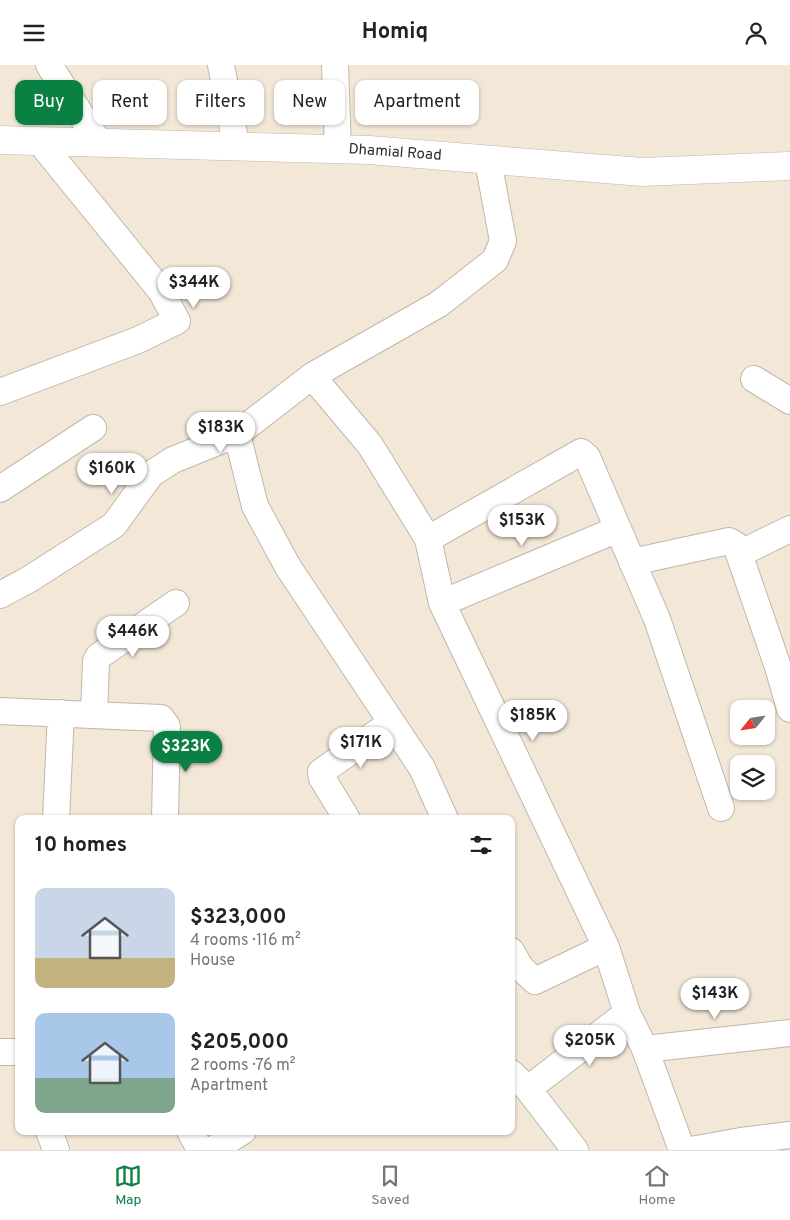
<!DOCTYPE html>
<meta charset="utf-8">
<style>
body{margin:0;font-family:Overpass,sans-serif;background:#f2f2f2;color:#222;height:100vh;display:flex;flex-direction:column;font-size:19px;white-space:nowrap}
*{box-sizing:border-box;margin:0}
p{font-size:16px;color:#767676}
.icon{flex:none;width:28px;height:28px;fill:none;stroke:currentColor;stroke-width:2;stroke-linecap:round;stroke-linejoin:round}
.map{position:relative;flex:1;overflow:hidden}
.details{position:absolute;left:15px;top:750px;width:500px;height:320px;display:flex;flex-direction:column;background:#fff;border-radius:10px;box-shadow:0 1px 4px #0004}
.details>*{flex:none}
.banner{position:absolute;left:15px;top:15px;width:500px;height:45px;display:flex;gap:10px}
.needle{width:32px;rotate:240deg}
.tools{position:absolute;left:730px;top:635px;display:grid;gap:10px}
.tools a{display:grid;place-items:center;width:45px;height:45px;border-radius:10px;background:#fff;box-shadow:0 1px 4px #0004;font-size:25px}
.price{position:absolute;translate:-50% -42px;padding:0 11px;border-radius:18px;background:#fff;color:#222;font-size:16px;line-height:32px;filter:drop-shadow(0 1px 2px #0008)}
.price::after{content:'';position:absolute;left:50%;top:30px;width:15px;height:11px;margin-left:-8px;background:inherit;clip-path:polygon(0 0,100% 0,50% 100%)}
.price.selected{background:#0b8043;color:#fff}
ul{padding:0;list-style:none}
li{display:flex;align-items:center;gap:15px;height:125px;padding:0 20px}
li span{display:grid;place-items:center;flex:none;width:140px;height:100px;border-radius:10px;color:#555}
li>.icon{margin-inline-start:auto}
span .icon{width:60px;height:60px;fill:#fffc;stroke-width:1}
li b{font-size:21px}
h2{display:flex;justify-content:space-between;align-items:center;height:60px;padding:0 20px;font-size:21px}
.tag{padding:0 18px;border-radius:10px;background:#fff;box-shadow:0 1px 4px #0004;font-size:18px;line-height:45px}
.tag.selected{background:#0b8043;color:#fff}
header{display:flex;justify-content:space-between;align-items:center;height:65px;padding:0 20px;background:#fff;font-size:22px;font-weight:700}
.menu{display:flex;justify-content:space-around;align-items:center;height:70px;border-top:1px solid #e0e0e0;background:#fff;font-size:14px;color:#767676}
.menu a{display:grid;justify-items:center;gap:2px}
.menu .selected{color:#0b8043}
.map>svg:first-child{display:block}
</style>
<header><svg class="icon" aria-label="menu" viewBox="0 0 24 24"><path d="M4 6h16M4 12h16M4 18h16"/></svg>Homiq<svg class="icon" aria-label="person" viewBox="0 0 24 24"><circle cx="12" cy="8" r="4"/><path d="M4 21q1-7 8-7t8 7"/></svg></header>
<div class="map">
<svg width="790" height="1085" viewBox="0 0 790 1085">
<rect width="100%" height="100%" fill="#f3e7d8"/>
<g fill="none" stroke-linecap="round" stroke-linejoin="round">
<g stroke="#c2b6a8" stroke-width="28">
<path id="minor" d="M49,0L99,78
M221,0L236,80
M335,0L338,84
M312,311L370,380L428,474L442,538L606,882L627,948L645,984L682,1085
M754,314L790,336
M0,327L138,275L177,256L161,226L40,77
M0,424L93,363
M428,474L581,387L587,392L657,554L721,743
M739,489L790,464
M632,497L729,476L736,480L778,602L790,644
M0,530L28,515L114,460L151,409L173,395L237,369
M442,538L618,464
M0,646L161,653L167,661L165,754
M94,650L96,596L99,591L176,538
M56,754L61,648
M347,754L322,713L321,707L391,658
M445,754L422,703L288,502L255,441L237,369L312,311L439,239L495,195L503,176L488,96
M511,886L521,903L535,916L606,882
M645,984L790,968
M0,987H19
M511,1008L528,1024L575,1085
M528,1024L627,948
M49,1066L56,1085
M190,1066L200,1085
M212,1085L243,1066
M691,1085L741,1076L790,1070"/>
</g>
<g stroke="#c2b6a8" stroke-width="29">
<path id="major" d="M0,75L369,85L642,107L790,101"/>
</g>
<use href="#minor" stroke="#fff" stroke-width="26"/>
<use href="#major" stroke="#fff" stroke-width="28"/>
</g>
<g text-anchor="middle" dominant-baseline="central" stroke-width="4.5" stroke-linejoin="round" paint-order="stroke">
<g font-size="15" fill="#302c26" stroke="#fff">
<text transform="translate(395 88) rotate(4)">Dhamial Road</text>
</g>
</g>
</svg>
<div class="tools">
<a><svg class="needle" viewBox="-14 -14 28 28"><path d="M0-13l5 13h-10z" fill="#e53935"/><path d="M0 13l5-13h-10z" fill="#767676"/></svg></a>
<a><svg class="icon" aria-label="layers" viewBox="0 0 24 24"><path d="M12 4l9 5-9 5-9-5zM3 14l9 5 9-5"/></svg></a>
</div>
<b class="price" style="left:194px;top:244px">$344K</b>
<b class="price" style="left:221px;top:389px">$183K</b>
<b class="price" style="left:112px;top:430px">$160K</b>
<b class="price" style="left:522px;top:482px">$153K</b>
<b class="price" style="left:133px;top:593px">$446K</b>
<b class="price" style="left:533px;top:677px">$185K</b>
<b class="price" style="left:361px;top:704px">$171K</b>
<b class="price selected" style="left:186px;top:708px">$323K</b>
<b class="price" style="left:715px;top:955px">$143K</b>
<b class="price" style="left:590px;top:1002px">$205K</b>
<div class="banner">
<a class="tag selected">Buy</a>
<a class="tag">Rent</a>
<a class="tag">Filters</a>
<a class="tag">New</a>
<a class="tag">Apartment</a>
</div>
<section class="details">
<h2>10 homes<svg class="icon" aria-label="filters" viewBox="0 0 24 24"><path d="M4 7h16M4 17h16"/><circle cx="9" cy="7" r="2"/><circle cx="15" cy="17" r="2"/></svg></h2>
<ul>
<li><span style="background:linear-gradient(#c9d6e8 70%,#c2b280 0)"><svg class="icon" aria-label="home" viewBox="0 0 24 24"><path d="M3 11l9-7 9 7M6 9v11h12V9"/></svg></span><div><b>$323,000</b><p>4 rooms · 116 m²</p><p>House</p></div></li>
<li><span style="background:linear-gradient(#a9c7e8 65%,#7fa58c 0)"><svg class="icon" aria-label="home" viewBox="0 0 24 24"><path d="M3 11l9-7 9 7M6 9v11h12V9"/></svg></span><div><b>$205,000</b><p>2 rooms · 76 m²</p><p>Apartment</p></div></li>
</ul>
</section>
</div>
<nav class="menu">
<a class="selected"><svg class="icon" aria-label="map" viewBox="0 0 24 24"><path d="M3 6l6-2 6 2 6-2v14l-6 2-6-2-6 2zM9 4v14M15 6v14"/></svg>Map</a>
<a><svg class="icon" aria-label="saved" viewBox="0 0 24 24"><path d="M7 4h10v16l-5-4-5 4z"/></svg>Saved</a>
<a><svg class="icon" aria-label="home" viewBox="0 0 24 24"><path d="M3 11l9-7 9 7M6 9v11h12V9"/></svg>Home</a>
</nav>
